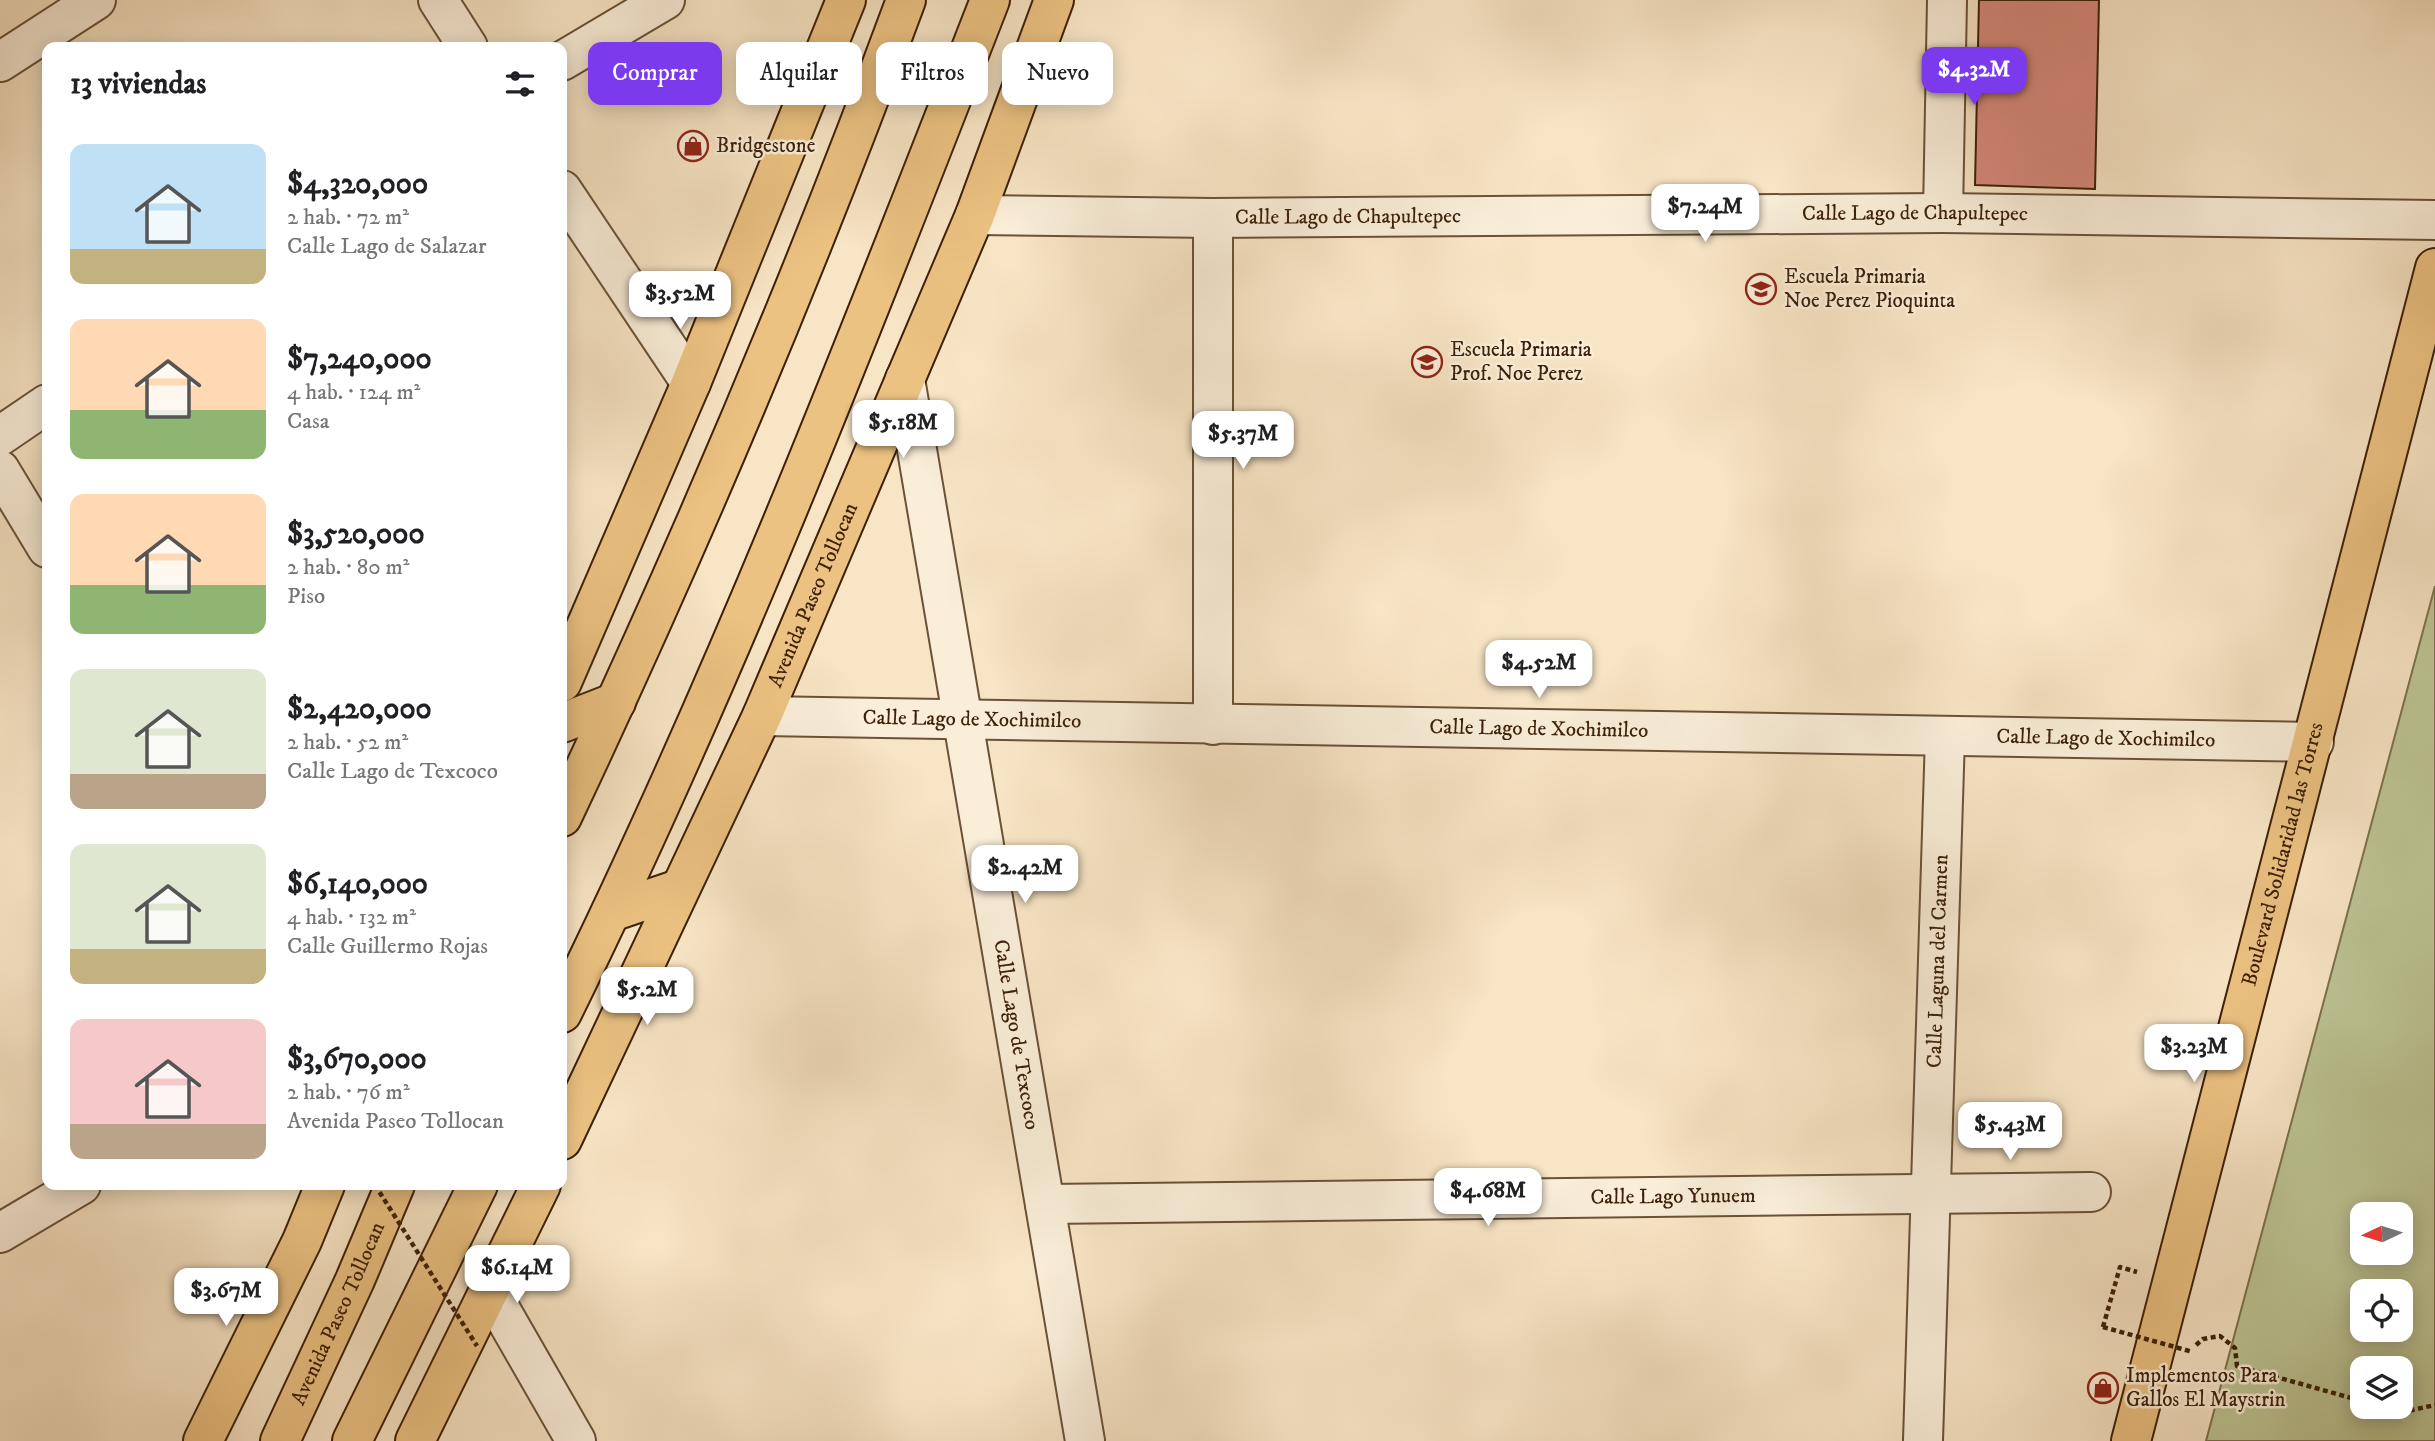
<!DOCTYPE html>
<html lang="es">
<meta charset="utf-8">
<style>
body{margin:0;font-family:"IM FELL DW Pica",serif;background:#f2f2f2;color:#202124;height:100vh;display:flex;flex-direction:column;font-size:26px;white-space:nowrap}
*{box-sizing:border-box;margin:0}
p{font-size:23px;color:#757577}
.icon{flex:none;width:38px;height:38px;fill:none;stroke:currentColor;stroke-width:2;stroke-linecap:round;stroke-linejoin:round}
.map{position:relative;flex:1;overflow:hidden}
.side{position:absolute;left:42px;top:42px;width:525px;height:1148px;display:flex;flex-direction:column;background:#fff;border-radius:14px;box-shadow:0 4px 18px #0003}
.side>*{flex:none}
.top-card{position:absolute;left:588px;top:42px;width:665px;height:63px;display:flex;gap:14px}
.needle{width:46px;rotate:266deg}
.tools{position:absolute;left:2350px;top:1202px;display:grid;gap:14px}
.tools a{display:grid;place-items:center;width:63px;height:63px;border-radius:14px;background:#fff;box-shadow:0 4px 18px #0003;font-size:35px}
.price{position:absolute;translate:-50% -60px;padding:0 16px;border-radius:14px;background:#fff;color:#222;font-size:23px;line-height:46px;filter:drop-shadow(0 2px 4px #0008)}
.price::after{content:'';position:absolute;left:50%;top:42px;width:21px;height:16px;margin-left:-10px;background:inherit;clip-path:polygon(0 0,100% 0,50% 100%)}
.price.on{background:#7c3aed;color:#fff}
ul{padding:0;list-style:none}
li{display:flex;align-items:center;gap:21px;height:175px;padding:0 28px}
li span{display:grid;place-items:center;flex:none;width:196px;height:140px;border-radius:14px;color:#555}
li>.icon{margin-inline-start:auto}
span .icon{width:84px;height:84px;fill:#fffc;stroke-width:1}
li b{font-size:30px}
h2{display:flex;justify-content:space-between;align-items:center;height:84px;padding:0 28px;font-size:30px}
.tag{padding:0 24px;border-radius:14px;background:#fff;box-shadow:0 4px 18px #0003;font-size:24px;line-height:63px}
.tag.on{background:#7c3aed;color:#fff}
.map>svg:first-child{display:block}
</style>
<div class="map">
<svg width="2435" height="1441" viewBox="0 0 2435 1441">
<rect width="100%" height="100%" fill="#f8e5c5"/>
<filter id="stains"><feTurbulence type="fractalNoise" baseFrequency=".00286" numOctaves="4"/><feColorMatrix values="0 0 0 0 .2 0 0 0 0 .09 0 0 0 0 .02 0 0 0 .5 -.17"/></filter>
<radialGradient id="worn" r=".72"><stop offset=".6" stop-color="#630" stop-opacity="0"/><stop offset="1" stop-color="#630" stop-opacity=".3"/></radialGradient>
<path fill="#bdc595" stroke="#7c724e" stroke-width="2" fill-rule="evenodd" d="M2435,586V1441H2206ZM2362,1214H2401V1253H2362ZM2362,1292H2401V1330H2362ZM2362,1368H2401V1407H2362Z"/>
<path fill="#d5887a" stroke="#3c2008" stroke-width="2" d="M1979,0H2099L2095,189L1975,185Z"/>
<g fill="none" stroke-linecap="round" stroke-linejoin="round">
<g stroke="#6b5137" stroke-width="42">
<g id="minor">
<path d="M438,0L468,47"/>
<path d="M562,61L665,0"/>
<path d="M0,62L96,0"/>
<path d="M562,190L691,383"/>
<path d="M1943,213L1947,0"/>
<path id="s1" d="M975,215L1213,218L1943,213L2435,220"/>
<path id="s2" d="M905,379L1085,1441"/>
<path d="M0,436L47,404"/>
<path d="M0,470L47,548"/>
<path id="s3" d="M762,716L2314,742"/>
<path d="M1213,725V218"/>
<path id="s4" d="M1045,1204L2091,1192"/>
<path d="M0,1233L81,1185"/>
<path d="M491,1293L576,1441"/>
<path id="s5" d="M1923,1441L1945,736"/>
</g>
</g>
<g stroke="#3c2008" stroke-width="42">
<g id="major">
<path d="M562,682L691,383L846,0"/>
<path id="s6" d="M562,1140L762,716L975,215L1054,0"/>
<path d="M203,1441L302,1241L325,1185"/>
<path d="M415,1441L541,1185"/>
<path id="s7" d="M2131,1441L2435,268"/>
</g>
</g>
<g stroke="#3c2008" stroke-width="42">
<g id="highway">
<path d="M562,723L616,702"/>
<path d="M562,817C688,550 804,277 906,0"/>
<path d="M611,912L679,889"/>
<path d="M562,1013C724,684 857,342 990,0"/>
<path id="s8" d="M280,1441L355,1280L395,1185"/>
<path d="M352,1441L478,1185"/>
</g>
</g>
<path stroke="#3c2008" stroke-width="4.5" stroke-dasharray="5 3.5" stroke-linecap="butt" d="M2103,1327L2120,1267L2137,1272
M2196,1345L2203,1339L2220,1336L2235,1348L2237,1366L2362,1401
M2385,1407L2403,1412L2435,1405"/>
<use href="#minor" stroke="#faeed9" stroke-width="38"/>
<use href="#major" stroke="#ecc282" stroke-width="38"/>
<use href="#highway" stroke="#ecc282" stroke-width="38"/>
<path stroke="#3c2008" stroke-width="4.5" stroke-dasharray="5 3.5" stroke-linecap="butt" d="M375,1185L477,1346
M2103,1327L2193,1352"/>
</g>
<defs>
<g id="shop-ring" transform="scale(1.575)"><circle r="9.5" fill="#faeed9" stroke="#8f2418" stroke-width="1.5"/><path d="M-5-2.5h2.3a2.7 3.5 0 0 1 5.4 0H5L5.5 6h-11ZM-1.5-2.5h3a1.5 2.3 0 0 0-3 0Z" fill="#8f2418"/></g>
<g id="school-ring" transform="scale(1.575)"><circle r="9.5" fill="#faeed9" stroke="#8f2418" stroke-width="1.5"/><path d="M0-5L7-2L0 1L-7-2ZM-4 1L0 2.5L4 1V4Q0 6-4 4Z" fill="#8f2418"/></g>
</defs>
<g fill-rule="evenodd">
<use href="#shop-ring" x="693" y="146"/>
<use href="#school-ring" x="1761" y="289"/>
<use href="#school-ring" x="1427" y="362"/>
<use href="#shop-ring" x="2103" y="1388"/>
</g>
<g text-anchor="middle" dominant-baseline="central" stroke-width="5" stroke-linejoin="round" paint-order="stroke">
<g font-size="21" fill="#3c2008" stroke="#faeed9" text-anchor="start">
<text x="716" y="146">Bridgestone</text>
<text x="1784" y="277">Escuela Primaria<tspan x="1784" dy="24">Noe Perez Pioquinta</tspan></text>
<text x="1450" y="350">Escuela Primaria<tspan x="1450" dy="24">Prof. Noe Perez</tspan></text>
<text x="2126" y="1376">Implementos Para<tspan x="2126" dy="24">Gallos El Maystrin</tspan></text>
</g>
<g font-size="21" fill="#3c2008" stroke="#faeed9">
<text stroke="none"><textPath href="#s1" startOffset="940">Calle Lago de Chapultepec</textPath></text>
<text stroke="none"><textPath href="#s1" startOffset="373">Calle Lago de Chapultepec</textPath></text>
<text stroke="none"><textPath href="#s6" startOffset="600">Avenida Paseo Tollocan</textPath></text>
<text stroke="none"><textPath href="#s3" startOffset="210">Calle Lago de Xochimilco</textPath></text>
<text stroke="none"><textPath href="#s3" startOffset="777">Calle Lago de Xochimilco</textPath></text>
<text stroke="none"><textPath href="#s3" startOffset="1344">Calle Lago de Xochimilco</textPath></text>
<text stroke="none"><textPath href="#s7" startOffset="606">Boulevard Solidaridad las Torres</textPath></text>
<text stroke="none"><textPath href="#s5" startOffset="480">Calle Laguna del Carmen</textPath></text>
<text stroke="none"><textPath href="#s2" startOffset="665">Calle Lago de Texcoco</textPath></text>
<text stroke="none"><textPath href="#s4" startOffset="628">Calle Lago Yunuem</textPath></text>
<text stroke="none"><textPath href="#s8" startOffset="140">Avenida Paseo Tollocan</textPath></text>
</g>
</g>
<rect width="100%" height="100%" filter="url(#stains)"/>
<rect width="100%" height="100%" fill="url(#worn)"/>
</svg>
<div class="tools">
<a><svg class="needle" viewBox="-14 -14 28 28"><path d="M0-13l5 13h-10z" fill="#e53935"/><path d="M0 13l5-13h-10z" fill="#757577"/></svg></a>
<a><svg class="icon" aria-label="locate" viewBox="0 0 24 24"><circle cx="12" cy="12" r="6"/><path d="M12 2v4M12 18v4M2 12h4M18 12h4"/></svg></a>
<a><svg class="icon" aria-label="layers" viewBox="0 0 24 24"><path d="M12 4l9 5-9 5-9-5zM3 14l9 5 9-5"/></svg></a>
</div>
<b class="price on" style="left:1974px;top:107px">$4.32M</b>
<b class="price" style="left:1705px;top:244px">$7.24M</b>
<b class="price" style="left:680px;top:331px">$3.52M</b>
<b class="price" style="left:903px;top:460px">$5.18M</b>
<b class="price" style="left:1243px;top:471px">$5.37M</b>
<b class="price" style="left:1539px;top:700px">$4.52M</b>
<b class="price" style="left:1025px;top:905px">$2.42M</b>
<b class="price" style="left:647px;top:1027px">$5.2M</b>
<b class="price" style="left:2194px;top:1084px">$3.23M</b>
<b class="price" style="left:2010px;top:1162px">$5.43M</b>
<b class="price" style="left:1488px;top:1228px">$4.68M</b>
<b class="price" style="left:517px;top:1305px">$6.14M</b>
<b class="price" style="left:226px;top:1328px">$3.67M</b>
<div class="top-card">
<a class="tag on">Comprar</a>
<a class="tag">Alquilar</a>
<a class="tag">Filtros</a>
<a class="tag">Nuevo</a>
</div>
<section class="side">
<h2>13 viviendas<svg class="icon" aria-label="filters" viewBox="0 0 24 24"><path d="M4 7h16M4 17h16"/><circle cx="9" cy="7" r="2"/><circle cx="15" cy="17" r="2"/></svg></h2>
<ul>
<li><span style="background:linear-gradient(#bfe0f5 75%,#c2b280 0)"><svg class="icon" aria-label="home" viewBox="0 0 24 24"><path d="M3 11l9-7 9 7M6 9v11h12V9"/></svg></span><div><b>$4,320,000</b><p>2 hab. · 72 m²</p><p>Calle Lago de Salazar</p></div></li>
<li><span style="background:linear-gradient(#ffd9b3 65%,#8fb573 0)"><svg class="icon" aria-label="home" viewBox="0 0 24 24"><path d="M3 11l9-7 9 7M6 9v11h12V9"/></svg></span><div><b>$7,240,000</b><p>4 hab. · 124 m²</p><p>Casa</p></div></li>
<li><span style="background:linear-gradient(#ffd9b3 65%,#8fb573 0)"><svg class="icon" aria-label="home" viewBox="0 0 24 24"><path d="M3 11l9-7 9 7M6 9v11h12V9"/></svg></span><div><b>$3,520,000</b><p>2 hab. · 80 m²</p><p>Piso</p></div></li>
<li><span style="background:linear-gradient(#dfe7d0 75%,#b9a48a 0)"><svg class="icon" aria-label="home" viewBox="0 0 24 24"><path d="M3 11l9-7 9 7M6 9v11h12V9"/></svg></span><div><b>$2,420,000</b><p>2 hab. · 52 m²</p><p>Calle Lago de Texcoco</p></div></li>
<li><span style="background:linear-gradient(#dfe7d0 75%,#c2b280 0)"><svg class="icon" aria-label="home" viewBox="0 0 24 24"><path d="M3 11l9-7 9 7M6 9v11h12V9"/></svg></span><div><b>$6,140,000</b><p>4 hab. · 132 m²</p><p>Calle Guillermo Rojas</p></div></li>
<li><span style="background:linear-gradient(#f6c9c9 75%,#b9a48a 0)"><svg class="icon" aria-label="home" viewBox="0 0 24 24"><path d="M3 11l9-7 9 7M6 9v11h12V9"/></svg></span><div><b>$3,670,000</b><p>2 hab. · 76 m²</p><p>Avenida Paseo Tollocan</p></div></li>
</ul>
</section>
</div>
